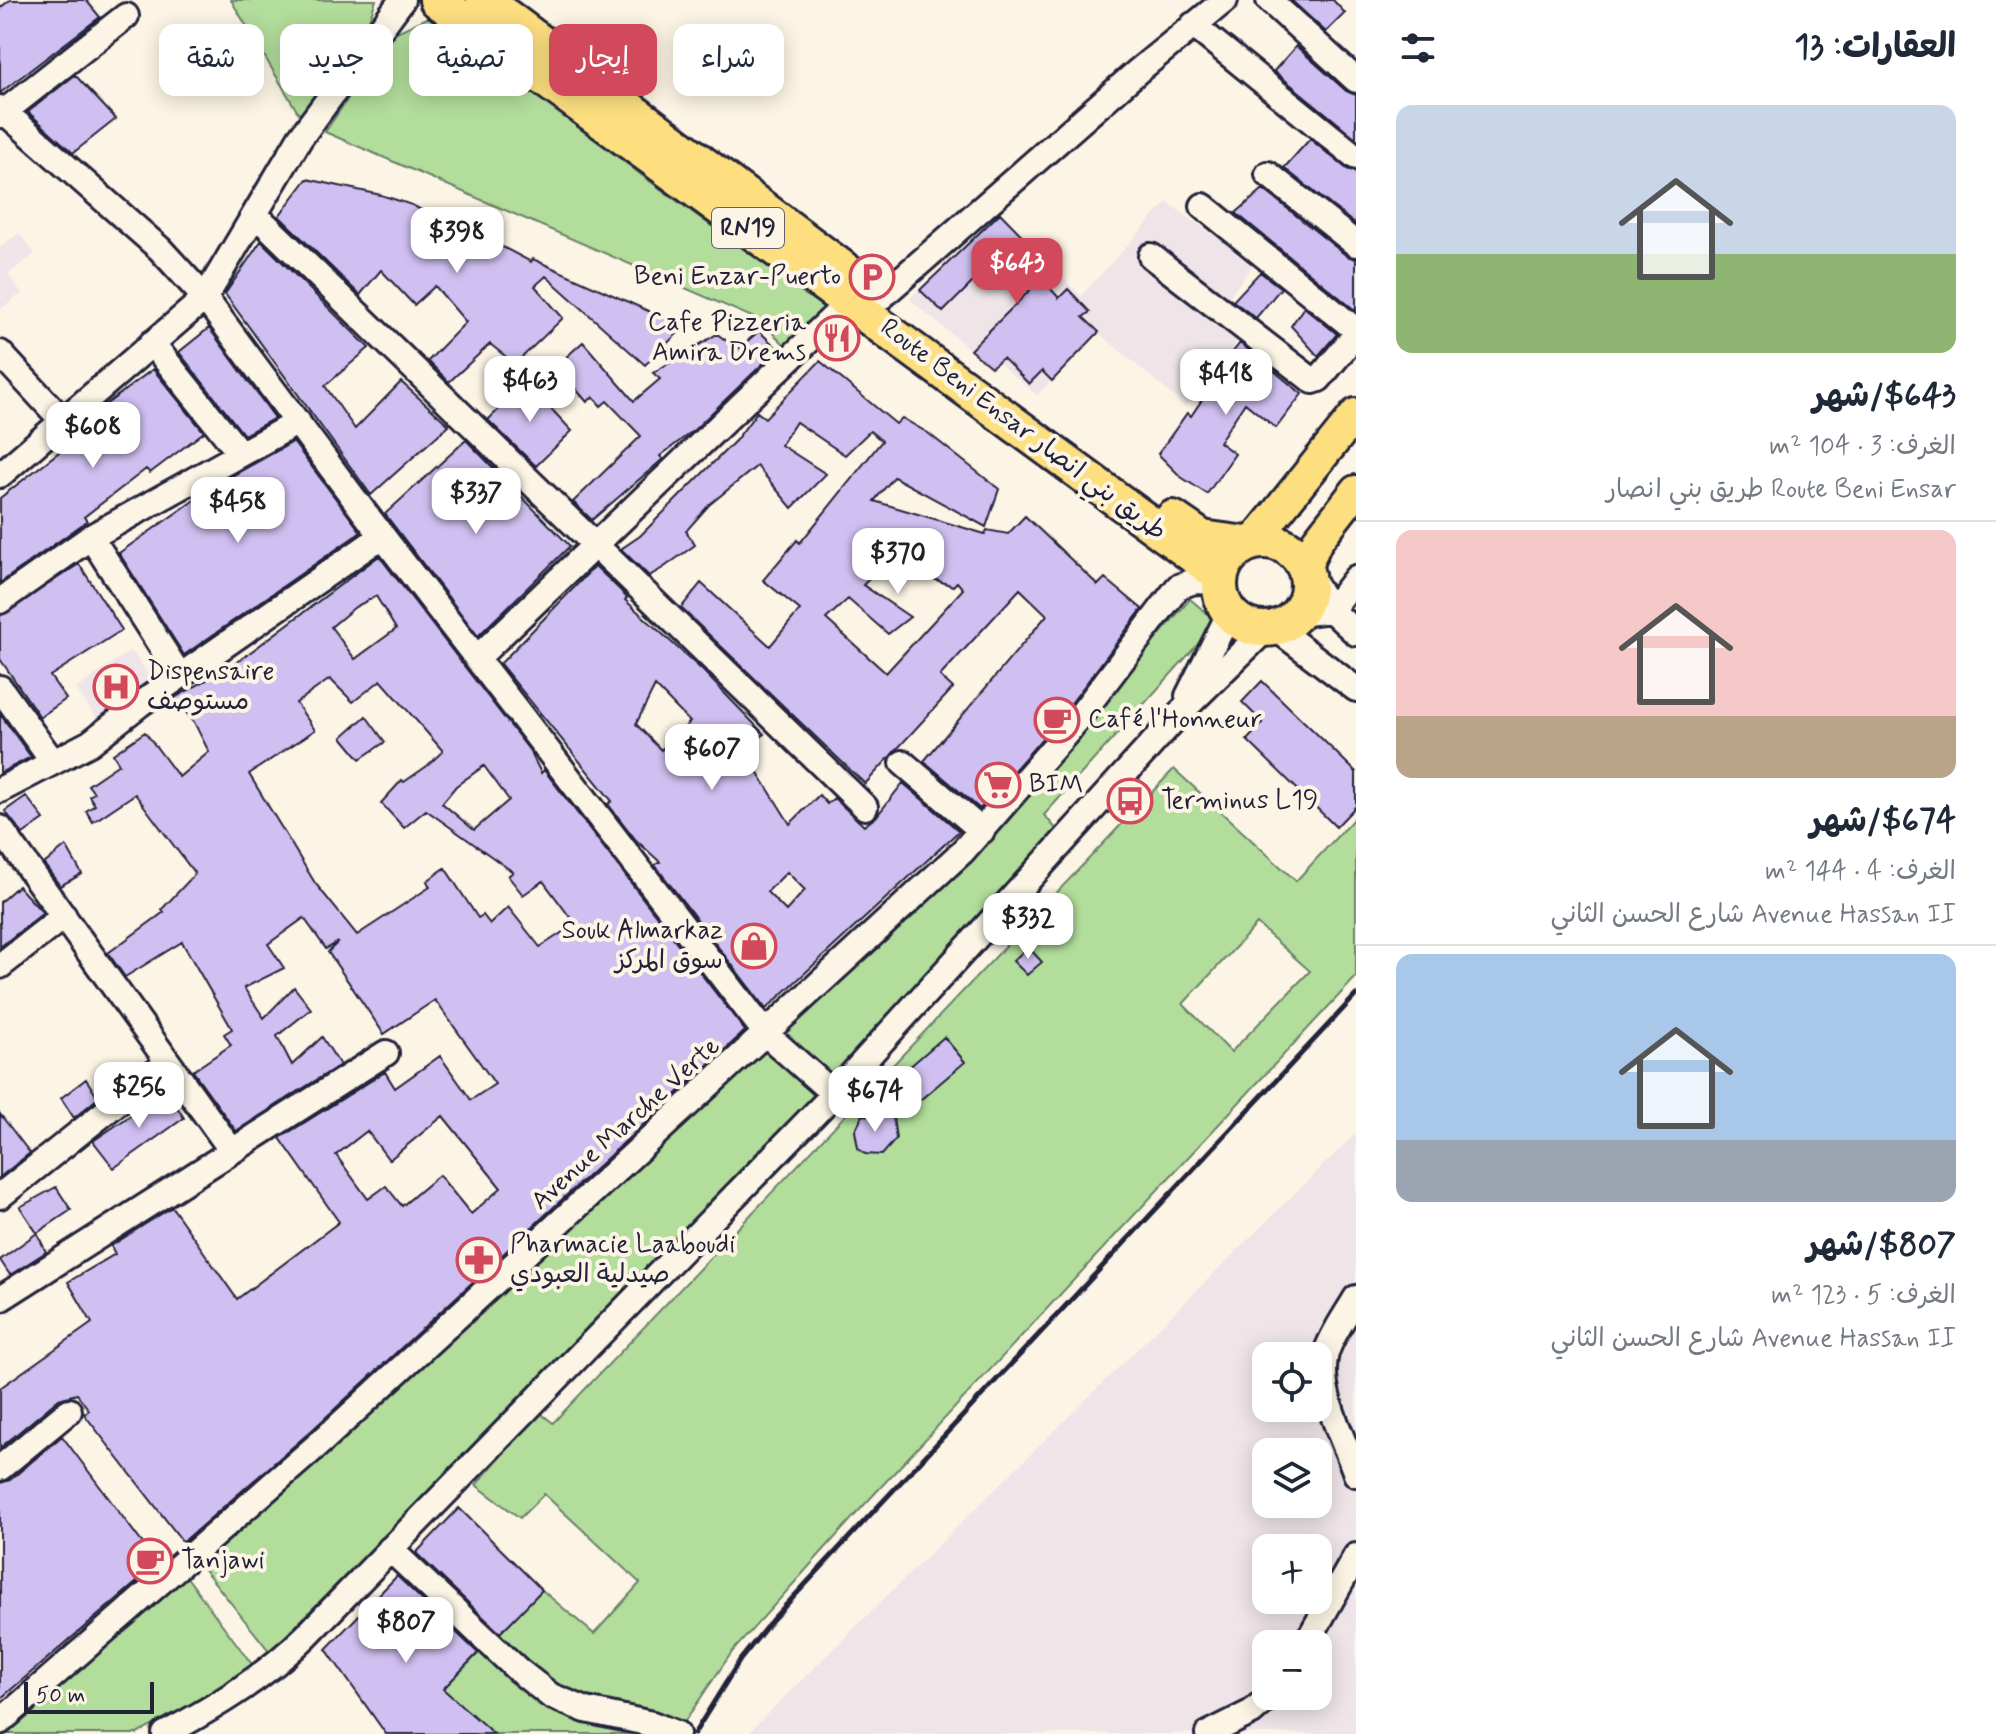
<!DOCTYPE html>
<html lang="ar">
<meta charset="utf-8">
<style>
body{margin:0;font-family:Mynerve,"Playpen Sans Arabic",sans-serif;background:#f2f2f3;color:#1f2937;direction:rtl;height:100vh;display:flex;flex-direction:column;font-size:30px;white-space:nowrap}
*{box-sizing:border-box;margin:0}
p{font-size:26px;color:#747a83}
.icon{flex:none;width:44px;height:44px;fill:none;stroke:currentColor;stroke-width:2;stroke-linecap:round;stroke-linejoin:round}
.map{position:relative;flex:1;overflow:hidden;direction:ltr}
.sheet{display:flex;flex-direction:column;background:#fff;width:640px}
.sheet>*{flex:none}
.banner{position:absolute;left:24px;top:24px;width:760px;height:72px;direction:rtl;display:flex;gap:16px}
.buttons{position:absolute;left:1252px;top:1342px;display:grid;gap:16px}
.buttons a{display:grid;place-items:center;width:80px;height:80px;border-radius:16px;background:#fff;box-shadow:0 4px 20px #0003;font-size:40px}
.scale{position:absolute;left:24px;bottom:20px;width:130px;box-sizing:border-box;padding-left:8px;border:4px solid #22223b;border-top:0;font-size:22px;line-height:28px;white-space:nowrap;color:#22223b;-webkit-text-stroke:6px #fcf5e5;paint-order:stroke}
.price{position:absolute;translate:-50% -68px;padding:0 18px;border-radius:16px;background:#fff;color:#222;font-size:26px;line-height:52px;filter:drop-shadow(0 2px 4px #0008)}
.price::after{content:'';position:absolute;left:50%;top:48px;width:24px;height:18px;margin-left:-12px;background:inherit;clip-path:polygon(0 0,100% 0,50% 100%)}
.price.active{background:#d1495b;color:#fff}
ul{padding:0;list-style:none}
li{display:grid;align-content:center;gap:16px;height:424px;padding:0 40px}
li+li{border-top:2px solid #e0e1e3}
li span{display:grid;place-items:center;height:248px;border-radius:16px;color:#555}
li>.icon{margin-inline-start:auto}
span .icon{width:144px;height:144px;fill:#fffc;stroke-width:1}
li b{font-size:34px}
h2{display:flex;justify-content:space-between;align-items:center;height:96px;padding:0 40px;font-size:34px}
.tag{padding:0 28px;border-radius:16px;background:#fff;box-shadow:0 4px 20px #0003;font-size:28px;line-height:72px}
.tag.active{background:#d1495b;color:#fff}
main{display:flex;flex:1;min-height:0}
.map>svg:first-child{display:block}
</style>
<main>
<section class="sheet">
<h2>العقارات: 13<svg class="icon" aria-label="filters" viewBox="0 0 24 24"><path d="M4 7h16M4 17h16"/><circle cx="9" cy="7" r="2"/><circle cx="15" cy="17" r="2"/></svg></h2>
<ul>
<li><span style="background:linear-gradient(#c9d6e8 60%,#8fb573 0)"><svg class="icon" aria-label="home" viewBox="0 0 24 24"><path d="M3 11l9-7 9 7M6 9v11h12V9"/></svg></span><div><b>$643/شهر</b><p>الغرف: 3 · 104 m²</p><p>Route Beni Ensar طريق بني انصار</p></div></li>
<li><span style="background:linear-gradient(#f6c9c9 75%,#b9a48a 0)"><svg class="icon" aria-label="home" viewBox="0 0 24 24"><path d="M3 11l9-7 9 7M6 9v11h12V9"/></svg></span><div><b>$674/شهر</b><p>الغرف: 4 · 144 m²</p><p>Avenue Hassan II شارع الحسن الثاني</p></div></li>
<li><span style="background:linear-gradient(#a9c7e8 75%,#9aa5b1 0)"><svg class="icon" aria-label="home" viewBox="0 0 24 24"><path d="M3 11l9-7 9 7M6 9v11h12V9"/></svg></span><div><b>$807/شهر</b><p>الغرف: 5 · 123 m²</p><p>Avenue Hassan II شارع الحسن الثاني</p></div></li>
</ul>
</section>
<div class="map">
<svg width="1356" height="1734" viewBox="0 0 1356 1734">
<rect width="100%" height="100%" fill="#fcf5e5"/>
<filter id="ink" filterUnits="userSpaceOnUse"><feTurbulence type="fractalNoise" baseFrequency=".0125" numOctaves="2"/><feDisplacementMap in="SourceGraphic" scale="16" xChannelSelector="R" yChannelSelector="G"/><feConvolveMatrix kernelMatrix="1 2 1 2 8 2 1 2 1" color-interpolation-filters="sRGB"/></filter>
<g filter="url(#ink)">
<path fill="#efe5e9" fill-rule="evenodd" d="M1167,202L1254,264L1224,303L1251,325L1185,406L1099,333L1037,395L997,362L991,367L909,299L999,212L1081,296Z
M19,233L35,254L8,274L22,293L0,310V247Z
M131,650L156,685L101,725L76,689Z
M1356,1133V1734H747ZM1266,1356H1318V1408H1266ZM1266,1452H1318V1504H1266ZM1266,1548H1318V1600H1266ZM1266,1644H1318V1696H1266Z"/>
<path fill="#b2dd9b" stroke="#6a806b" stroke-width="2" fill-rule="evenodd" d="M231,0H376L368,23L300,116Z
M434,15L644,177L829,311L786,346L759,320L325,132L392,34Z
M1190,599L1215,620L1209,632L1044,815L1058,831L832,1084L778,1035L994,829Z
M1174,769L1296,881L1356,816V977L865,1504L732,1652L676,1734H492L443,1689L542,1590L594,1634L640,1583L544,1494L520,1518L476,1485L539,1412L553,1423ZM1257,924L1310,971L1231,1052L1183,1004Z
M768,1048L820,1094L270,1652L199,1563Z
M186,1576L254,1667L220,1690L137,1734H1Z"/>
<path fill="#d0c0f1" stroke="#22223b" stroke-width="2" fill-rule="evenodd" d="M10,0H86L100,17L0,93V8Z
M1291,0H1333L1345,13L1326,32Z
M1296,46L1346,91L1356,95V138L1274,71Z
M75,75L116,119L73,153L28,112Z
M1310,139L1347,169L1356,172V225L1284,168Z
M307,179L381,195L412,205L455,228L459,224L531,262L533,259L684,327L645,365L546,276L535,286L563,318L515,364L490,344L449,382L428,361L466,322L435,286L414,305L381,270L360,295L279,216Z
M1263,189L1347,256L1356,259V311L1236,213Z
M1000,213L1042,256L1030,266L1059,298L1068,289L1090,312L1083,317L1099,332L1052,381L1042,371L1029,384L1003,358L991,367L970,350L1032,288L1001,254L943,312L920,290Z
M261,241L369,348L325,386L355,429L401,382L449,425L371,495L225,294Z
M1260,272L1281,288L1256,318L1233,301Z
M1304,307L1337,334L1318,356L1291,326Z
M209,328L275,418L244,435L179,352Z
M759,331L778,349L694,430L660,456L663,459L592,520L573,502L641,436L607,401L601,406L593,397L587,402L556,366L583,342L634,401L660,379L653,373L717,334L738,349Z
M1240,343L1302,394L1276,428L1245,403L1219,442L1235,454L1207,494L1181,477L1158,454L1187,413L1191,416L1216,379L1213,377Z
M820,361L896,424L902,418L928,433L999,489L986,527L894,477L874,501L985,534L987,530L1008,534L1025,516L1098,585L1105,578L1142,609L1060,718L980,809L924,761L1047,615L1020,589L940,676L953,688L865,784L681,608L701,583L770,646L800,610L763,580L797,540L800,543L882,441L870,431L845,455L796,422L781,445L826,474L792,508L757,466L709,505L686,531L695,545L663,568L649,576L621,549L640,536L736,440L757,412L765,418ZM886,562L953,586L957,582L963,589L886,673L826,619L848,599L888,634L910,617L863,585Z
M153,369L204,432L150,473L146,469L84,517L87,521L0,583V498L105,416L100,409Z
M526,382L572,431L536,466L488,420Z
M466,440L570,546L478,636L385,514Z
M293,442L361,532L184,655L119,553L216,485Z
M379,556L530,751L541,773L544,770L745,1031L311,1431L183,1542L84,1414L89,1410L77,1394L59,1399L0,1448V1388L92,1323L68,1282L115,1254L111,1246L172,1207L237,1299L339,1222L280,1138L385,1072L395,1088L440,1056L471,1100L495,1084L435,1000L384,1034L328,952L338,942L326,949L304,918L268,944L284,968L244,988L264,1018L294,987L311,1009L277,1036L292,1065L322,1037L340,1065L236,1131L193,1071L231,1045L224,1034L232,1029L182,942L125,977L108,953L164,912L162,909L195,874L135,794L93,822L86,811L95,805L89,796L94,793L88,785L119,764L113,754L145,732L179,777L209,752L194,722L174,698L232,666ZM376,596L396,629L355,659L331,627L355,607ZM330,679L353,702L381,680L443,751L427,766L404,782L402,780L381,803L404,828L426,810L513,872L508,876L523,895L543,881L575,924L540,947L508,907L490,924L483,915L478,918L445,868L427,881L430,887L357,935L315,883L249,774L315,730L296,703ZM484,766L509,800L474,830L442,803L456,786ZM443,1116L501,1188L471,1214L439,1175L402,1206L386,1186L368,1199L336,1155L367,1131L389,1160Z
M79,564L122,630L50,676L66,699L40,717L0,659V616Z
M595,566L621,591L627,598L625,600L702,670L764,734L745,752L790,824L819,795L827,804L834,798L864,826L876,817L903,783L959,831L766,1009L655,865L660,862L636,840L608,804L612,801L500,664ZM655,686L690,722L661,750L636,724ZM787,872L805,890L786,911L767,892Z
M1262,681L1356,772V806L1336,827L1247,740L1263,723L1242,702Z
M0,714L31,757L0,773Z
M366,716L385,742L360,759L342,737Z
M26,796L44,819L23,834L5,811Z
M66,846L82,874L60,886L44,864Z
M18,886L43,913L0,947V902Z
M1028,947L1042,962L1027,975L1013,961Z
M944,1037L965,1062L920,1100L899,1076Z
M86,1079L98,1098L74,1118L61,1098Z
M167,1091L184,1118L114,1168L93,1141Z
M0,1114L30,1153L0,1177Z
M863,1115L893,1117L896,1139L882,1155L865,1154L858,1148L855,1131Z
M56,1187L71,1210L37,1233L20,1207Z
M37,1233L46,1252L10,1275L0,1260Z
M62,1436L158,1564L0,1699V1483L10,1480Z
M459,1508L542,1590L500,1633L416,1553Z
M397,1576L478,1653L443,1689L494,1734H386L326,1649Z"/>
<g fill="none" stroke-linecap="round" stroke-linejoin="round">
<g stroke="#22223b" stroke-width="30">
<path id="minor" d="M1269,0L1356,80
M1193,25L1356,157
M0,108L160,249L205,298L364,512L767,1035L834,1094
M0,115L126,16
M1268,174L1356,244
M1203,206L1356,330
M256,215L865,807
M1151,256L1313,381L1319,379L1356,334
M864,312L1138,71L1225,0
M152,343L239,452
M0,353L63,421
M0,475L205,298L300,138L402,0
M91,537L298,422
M1307,574L1331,610L1356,633
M0,601L91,537L180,676
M1297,614L1331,610L1356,578
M1274,627L1356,689
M477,658L849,302
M0,688L53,762
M1188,696L1230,612
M903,763L982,831
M0,790L90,743L140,704L382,536
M0,828L232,1151
M0,966L64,916
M0,1196L167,1063
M1356,1298C1346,1315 1332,1334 1326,1353C1316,1392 1344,1438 1356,1474
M0,1299L386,1053
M0,1468L69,1411
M390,1549L518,1670L551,1696L586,1710L652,1724L677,1734
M1306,1644L1356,1556
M0,1722L321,1442L962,852L1069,730L1178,587L1194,581L1220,582
M165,1734C217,1706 263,1678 305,1637L834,1094L1180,713L1266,629
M1208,1734L1252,1712L1270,1696"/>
</g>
<g stroke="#22223b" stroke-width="36">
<path id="major" d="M1254,541L1356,414
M1305,568L1317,541L1356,491"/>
</g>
<g stroke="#22223b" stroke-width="40">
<path id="highway" d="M437,0L1221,576
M484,0L857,279
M1173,518L1202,538L1246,544
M1220 585a44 44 0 1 1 88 0a44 44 0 1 1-88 0Z"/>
</g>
<use href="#minor" stroke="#fcf5e5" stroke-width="24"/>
<use href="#major" stroke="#fddf80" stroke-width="30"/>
<use href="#highway" stroke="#fddf80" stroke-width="34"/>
<path stroke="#22223b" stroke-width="5" d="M694,1734L740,1660L772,1620L1356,995"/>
</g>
</g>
<defs>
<g id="parking-ring" transform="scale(2.3)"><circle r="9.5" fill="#fcf5e5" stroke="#d1495b" stroke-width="1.5"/><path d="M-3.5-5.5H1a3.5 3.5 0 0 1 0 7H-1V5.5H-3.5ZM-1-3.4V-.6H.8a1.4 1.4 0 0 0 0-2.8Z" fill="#d1495b"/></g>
<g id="restaurant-ring" transform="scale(2.3)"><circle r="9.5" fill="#fcf5e5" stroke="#d1495b" stroke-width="1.5"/><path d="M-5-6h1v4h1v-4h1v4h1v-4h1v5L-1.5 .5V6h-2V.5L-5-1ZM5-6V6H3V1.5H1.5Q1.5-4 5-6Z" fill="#d1495b"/></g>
<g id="hospital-ring" transform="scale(2.3)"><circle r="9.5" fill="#fcf5e5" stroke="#d1495b" stroke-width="1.5"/><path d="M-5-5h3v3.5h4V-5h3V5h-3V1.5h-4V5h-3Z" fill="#d1495b"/></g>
<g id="cafe-ring" transform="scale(2.3)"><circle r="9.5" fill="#fcf5e5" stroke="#d1495b" stroke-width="1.5"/><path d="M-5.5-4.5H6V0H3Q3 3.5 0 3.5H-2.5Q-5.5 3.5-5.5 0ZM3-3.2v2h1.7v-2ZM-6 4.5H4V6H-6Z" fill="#d1495b"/></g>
<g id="supermarket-ring" transform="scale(2.3)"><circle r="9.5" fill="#fcf5e5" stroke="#d1495b" stroke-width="1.5"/><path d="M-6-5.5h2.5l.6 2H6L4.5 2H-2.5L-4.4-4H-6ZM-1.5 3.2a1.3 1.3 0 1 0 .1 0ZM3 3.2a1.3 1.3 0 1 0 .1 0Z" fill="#d1495b"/></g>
<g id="bus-ring" transform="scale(2.3)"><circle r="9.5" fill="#fcf5e5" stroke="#d1495b" stroke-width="1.5"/><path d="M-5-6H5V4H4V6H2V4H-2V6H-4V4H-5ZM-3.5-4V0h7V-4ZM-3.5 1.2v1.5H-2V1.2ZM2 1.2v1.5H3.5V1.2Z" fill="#d1495b"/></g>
<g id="shop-ring" transform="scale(2.3)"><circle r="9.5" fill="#fcf5e5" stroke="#d1495b" stroke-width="1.5"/><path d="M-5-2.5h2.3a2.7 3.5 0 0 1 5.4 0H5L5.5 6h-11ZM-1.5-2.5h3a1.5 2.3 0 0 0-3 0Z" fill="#d1495b"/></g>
<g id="pharmacy-ring" transform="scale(2.3)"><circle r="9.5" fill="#fcf5e5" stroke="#d1495b" stroke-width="1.5"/><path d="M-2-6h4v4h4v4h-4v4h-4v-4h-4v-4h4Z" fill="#d1495b"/></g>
</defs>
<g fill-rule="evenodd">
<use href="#parking-ring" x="872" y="277"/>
<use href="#restaurant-ring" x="837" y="338"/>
<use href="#hospital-ring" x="116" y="687"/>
<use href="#cafe-ring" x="1057" y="720"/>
<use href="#supermarket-ring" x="998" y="785"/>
<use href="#bus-ring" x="1130" y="801"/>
<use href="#shop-ring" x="754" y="946"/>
<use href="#pharmacy-ring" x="479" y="1260"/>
<use href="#cafe-ring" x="150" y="1561"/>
</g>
<g text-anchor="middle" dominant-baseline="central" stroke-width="8" stroke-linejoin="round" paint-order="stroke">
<rect fill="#fcf5e5" stroke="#63616e" stroke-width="2" x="712" y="208" width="72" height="40" rx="6"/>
<g font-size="24" font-weight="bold" fill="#22223b">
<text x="748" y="228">RN19</text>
</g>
<g font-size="26" fill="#22223b" stroke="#fcf5e5" text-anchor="start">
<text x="841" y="277" text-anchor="end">Beni Enzar-Puerto</text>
<text x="806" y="323" text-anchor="end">Cafe Pizzeria<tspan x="806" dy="30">Amira Drems</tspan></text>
<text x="147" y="672">Dispensaire<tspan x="147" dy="30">مستوصف</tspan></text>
<text x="1088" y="720">Café l'Honneur</text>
<text x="1029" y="785">BIM</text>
<text x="1161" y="801">Terminus L19</text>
<text x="723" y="931" text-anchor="end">Souk Almarkaz<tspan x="723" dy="30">سوق المركز</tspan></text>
<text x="510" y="1245">Pharmacie Laaboudi<tspan x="510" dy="30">صيدلية العبودي</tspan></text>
<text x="181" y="1561">Tanjawi</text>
</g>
<g font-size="26" fill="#22223b" stroke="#fcf5e5">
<text transform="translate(1023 430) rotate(37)">Route Beni Ensar طريق بني انصار</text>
<text transform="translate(626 1124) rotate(-42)">Avenue Marche Verte</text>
</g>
</g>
</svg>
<div class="buttons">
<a><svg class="icon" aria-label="locate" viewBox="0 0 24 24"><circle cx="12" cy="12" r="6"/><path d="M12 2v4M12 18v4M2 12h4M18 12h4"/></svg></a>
<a><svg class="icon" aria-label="layers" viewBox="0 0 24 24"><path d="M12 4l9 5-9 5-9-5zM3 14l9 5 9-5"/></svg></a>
<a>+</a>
<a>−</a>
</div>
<div class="scale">50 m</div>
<b class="price" style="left:457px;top:275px">$398</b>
<b class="price active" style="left:1017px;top:306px">$643</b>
<b class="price" style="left:1226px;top:417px">$418</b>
<b class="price" style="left:530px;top:424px">$463</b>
<b class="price" style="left:93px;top:470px">$608</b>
<b class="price" style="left:476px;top:536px">$337</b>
<b class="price" style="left:238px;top:545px">$458</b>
<b class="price" style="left:898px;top:596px">$370</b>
<b class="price" style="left:712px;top:792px">$607</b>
<b class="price" style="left:1028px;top:961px">$332</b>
<b class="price" style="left:139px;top:1130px">$256</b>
<b class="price" style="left:875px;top:1134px">$674</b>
<b class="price" style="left:406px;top:1665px">$807</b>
<div class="banner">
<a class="tag">شراء</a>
<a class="tag active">إيجار</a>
<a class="tag">تصفية</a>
<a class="tag">جديد</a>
<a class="tag">شقة</a>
</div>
</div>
</main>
